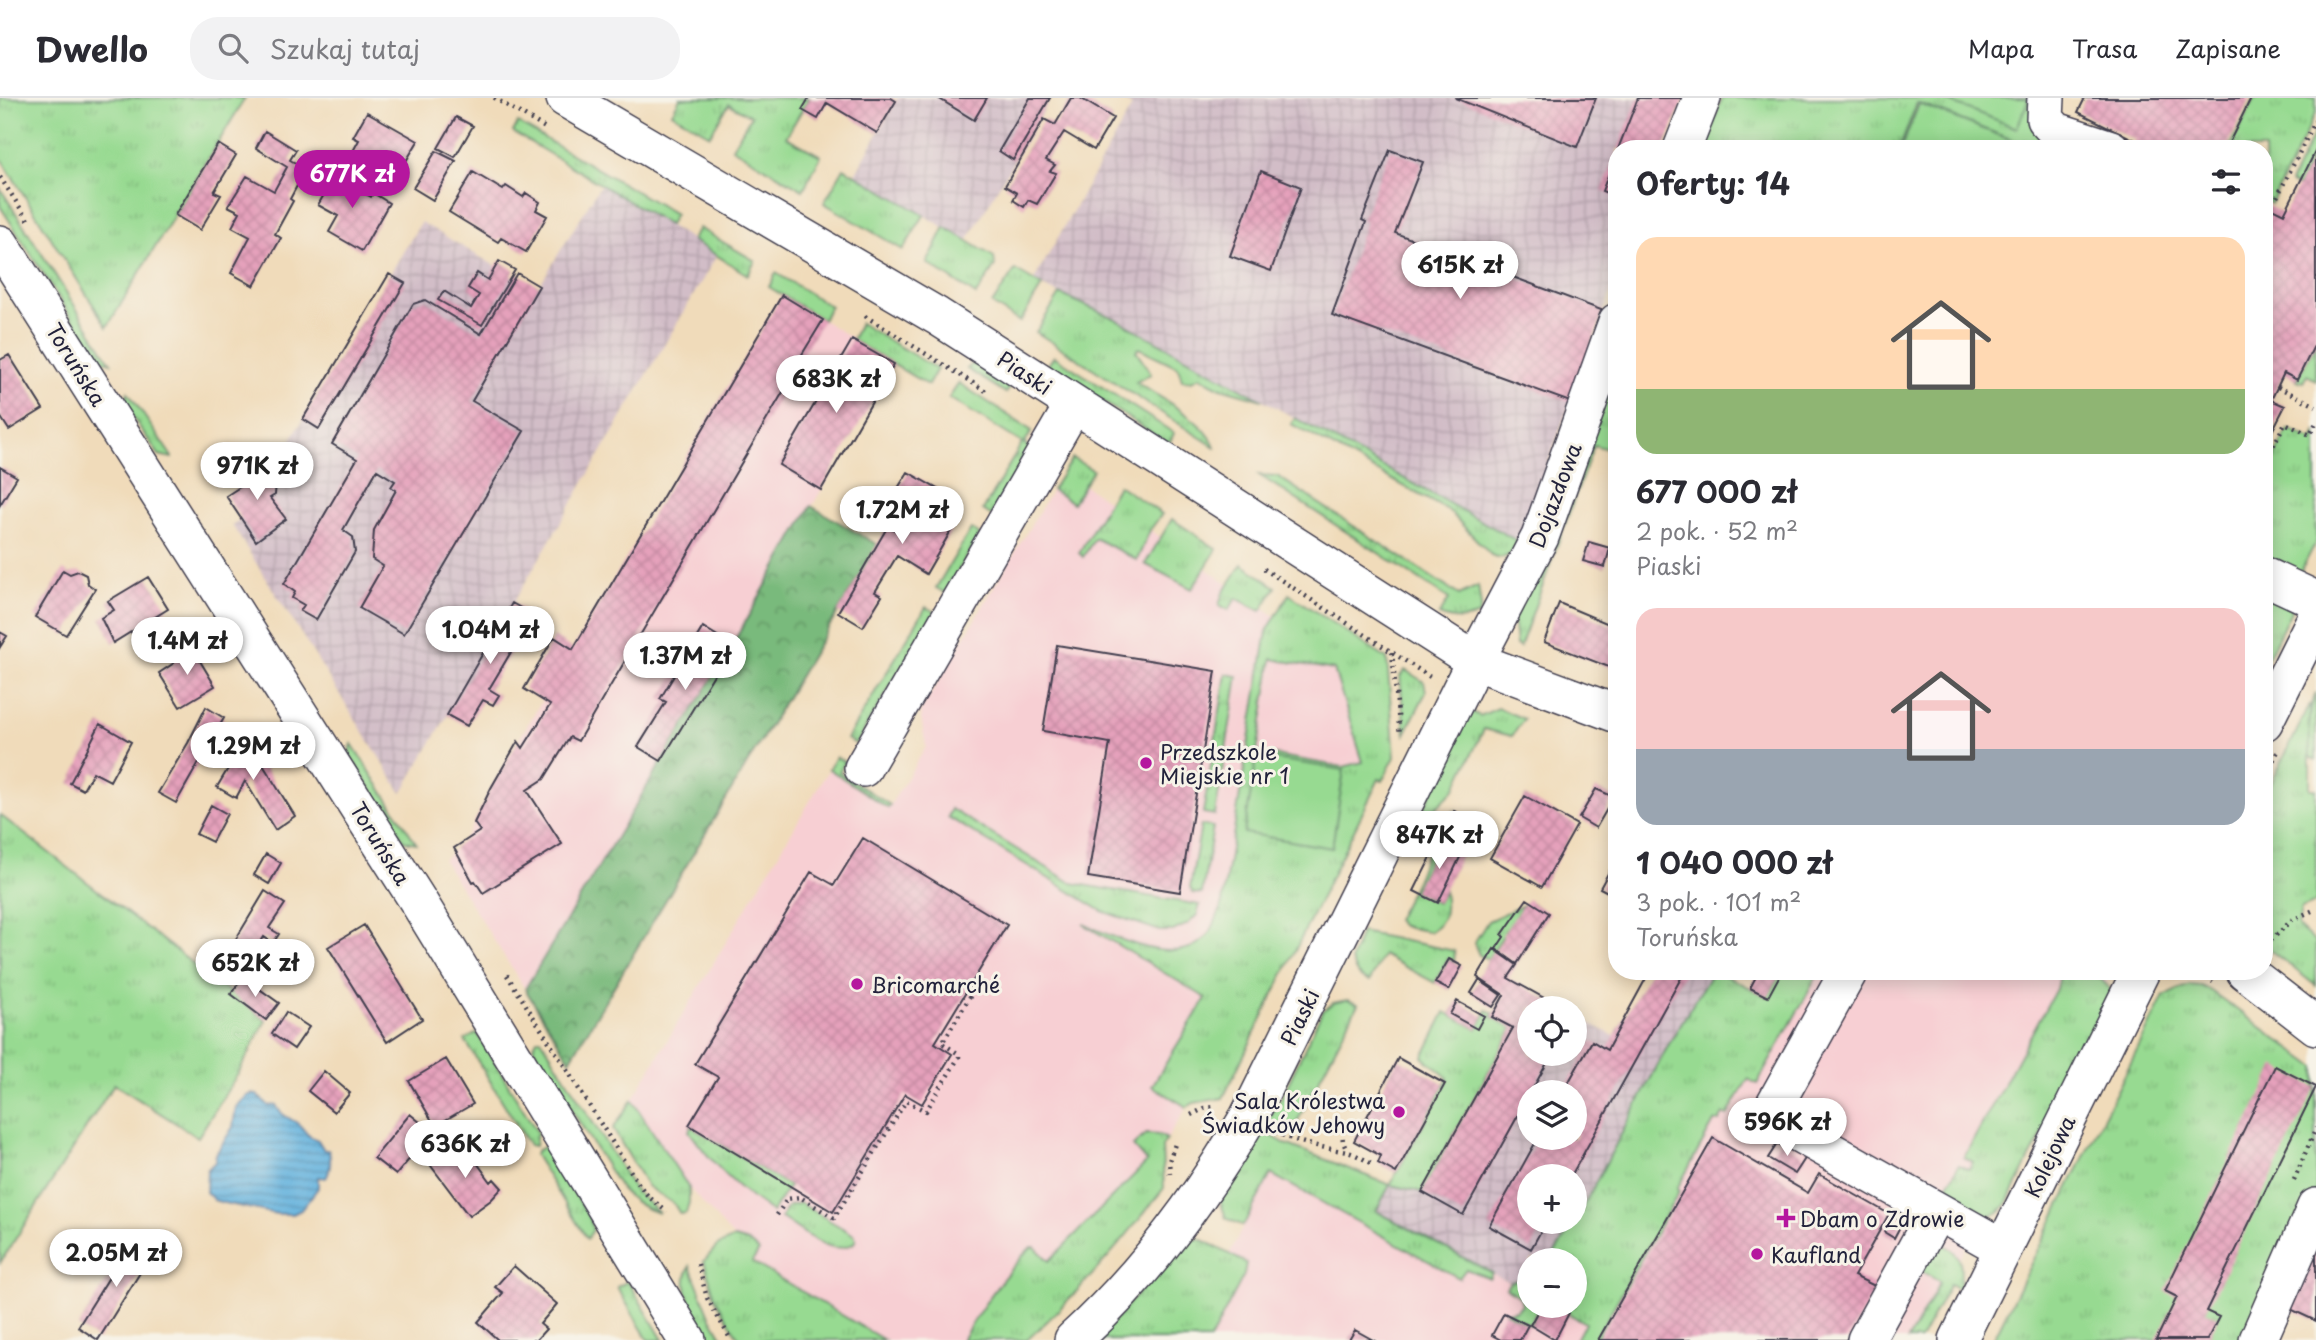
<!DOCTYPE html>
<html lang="pl">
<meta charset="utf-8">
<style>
body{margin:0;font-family:"Playpen Sans",sans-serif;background:#f2f2f3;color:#2b2b33;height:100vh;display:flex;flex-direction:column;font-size:26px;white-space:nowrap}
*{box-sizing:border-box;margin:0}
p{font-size:23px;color:#7c7c81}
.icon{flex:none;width:38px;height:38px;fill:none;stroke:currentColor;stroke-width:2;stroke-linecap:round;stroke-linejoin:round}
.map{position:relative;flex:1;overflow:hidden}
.sheet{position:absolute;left:1608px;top:42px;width:665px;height:840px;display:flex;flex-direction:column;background:#fff;border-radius:28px;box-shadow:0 4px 18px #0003}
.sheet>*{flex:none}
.buttons{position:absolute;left:1517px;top:898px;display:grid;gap:14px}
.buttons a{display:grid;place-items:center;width:70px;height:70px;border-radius:50%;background:#fff;box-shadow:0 4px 18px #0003;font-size:35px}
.price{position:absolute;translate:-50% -60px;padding:0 16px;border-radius:24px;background:#fff;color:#222;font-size:23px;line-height:46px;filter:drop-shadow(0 2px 4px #0008)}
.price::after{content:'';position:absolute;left:50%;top:42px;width:21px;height:16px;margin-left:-10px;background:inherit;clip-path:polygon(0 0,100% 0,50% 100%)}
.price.selected{background:#b5179e;color:#fff}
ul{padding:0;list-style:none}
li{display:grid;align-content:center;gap:14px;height:371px;padding:0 28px}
li span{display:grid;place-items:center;height:217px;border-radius:21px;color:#555}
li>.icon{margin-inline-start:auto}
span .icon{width:126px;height:126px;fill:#fffc;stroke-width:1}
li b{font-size:30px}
h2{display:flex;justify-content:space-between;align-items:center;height:84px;padding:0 28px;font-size:30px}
header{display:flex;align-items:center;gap:42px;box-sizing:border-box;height:98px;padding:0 35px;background:#fff;border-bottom:2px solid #e1e1e2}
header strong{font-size:33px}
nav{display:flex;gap:38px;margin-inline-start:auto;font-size:24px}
.search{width:490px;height:63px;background:#f2f2f3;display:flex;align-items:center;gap:18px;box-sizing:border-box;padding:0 24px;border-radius:28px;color:#7c7c81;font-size:26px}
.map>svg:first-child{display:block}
</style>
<header>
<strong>Dwello</strong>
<div class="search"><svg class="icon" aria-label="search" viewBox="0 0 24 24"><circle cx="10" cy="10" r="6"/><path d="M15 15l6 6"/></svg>Szukaj tutaj</div>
<nav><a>Mapa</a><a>Trasa</a><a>Zapisane</a></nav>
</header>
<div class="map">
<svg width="2316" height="1242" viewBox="0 0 2316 1242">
<defs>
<pattern id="industrial-grid" width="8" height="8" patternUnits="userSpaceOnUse" patternTransform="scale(1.75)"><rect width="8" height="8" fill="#d2bdc7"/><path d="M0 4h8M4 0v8" fill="none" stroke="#b4a2ac"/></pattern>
<pattern id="grass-tufts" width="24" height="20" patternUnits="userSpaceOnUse" patternTransform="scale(1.75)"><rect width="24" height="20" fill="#97da91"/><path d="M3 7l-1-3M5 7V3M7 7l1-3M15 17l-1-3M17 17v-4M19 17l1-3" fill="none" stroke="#82bb7e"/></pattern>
<pattern id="forest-crowns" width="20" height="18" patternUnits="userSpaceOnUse" patternTransform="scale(1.75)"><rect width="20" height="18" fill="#79ba7b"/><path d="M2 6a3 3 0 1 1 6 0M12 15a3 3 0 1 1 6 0" fill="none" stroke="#639766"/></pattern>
<pattern id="water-rules" width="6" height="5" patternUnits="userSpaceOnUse" patternTransform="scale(1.75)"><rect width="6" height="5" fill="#64b2de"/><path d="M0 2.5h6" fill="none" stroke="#5290b5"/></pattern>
<pattern id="building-cross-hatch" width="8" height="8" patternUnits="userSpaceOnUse" patternTransform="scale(1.75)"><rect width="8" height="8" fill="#e5a1bb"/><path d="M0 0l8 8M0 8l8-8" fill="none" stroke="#c48aa2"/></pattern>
</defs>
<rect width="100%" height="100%" fill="#f7f3e8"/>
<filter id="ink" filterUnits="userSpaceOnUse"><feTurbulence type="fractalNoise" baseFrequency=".0143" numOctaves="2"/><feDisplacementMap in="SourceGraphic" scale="14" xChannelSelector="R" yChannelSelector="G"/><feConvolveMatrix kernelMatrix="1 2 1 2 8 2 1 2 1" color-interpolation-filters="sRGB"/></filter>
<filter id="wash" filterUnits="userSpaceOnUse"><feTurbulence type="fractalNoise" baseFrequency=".00686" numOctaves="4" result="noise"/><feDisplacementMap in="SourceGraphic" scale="28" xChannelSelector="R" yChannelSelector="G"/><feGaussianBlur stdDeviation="1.57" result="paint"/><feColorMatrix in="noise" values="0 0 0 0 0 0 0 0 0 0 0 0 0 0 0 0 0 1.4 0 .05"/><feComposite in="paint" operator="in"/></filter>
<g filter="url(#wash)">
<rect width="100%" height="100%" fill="#f0dbba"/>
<path fill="#f7cfd3" d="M782,197L894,266L732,547L525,891L443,762L461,745L474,725L518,643Z
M1080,384L1349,569L1380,680L1153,988L1187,1009L1167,1041L1159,1037L1134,1050L1147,1064L1049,1163L1035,1149H1031L1011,1169L984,1206L962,1242H884L752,1163L741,1141L734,1140L689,1090L632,1002L829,671L889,709L926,649L920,614L1052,392Z
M1782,873H2112L1916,1242H1185L1278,1061L1529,1195L1530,1208H1555L1586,1224Z"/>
<path fill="url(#industrial-grid)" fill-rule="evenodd" d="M898,0H1051L967,143L855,76Z
M1119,0H1684L1664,51H1617V177L1519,444L1116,221L1033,184L1132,8Z
M601,86L717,157L402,695L232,427L274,396L276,383L293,338L421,124L514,179L517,175L539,188Z
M1650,873H1717L1558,1162H1530L1529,1195L1376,1113L1487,912L1494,915L1512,882L1562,910H1530V956H1575V917L1614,938ZM1530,994H1575V1040H1530ZM1530,1078H1575V1124H1530Z"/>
<path fill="url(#grass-tufts)" stroke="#5c7e66" stroke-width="2" fill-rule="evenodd" d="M0,0H245L107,229L0,59Z
M680,0H809L786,39L821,58L803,92L732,50L751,18L729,6L710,37L672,15Z
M1722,0H1997L1990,19L2014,29L2025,0H2036L2038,34L2050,51H2036L1917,5L1899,51H1704Z
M2255,0H2316V14L2271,106L2265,103L2264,51H2229Z
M518,25L675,116L669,127L513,34Z
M2316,31V52L2298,89L2290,85Z
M844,70L924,117L903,152L824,105Z
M0,90L111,265L98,261L0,108Z
M945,129L994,159L995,168L976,197L927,165Z
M699,130L755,163L748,177L692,142Z
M1015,172L1042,188L1020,224L992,206Z
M776,175L830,208L823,222L769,189Z
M1060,196L1116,221L1262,302L1221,290L1200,279L1191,283L1182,282L1178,269L1139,250L1136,253L1151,276L1136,284C1158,299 1207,323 1215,349L1036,234Z
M860,225L937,271L928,287L852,242Z
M2316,244V282L2307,277L2303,284L2297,282Z
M1054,258L1174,335L1169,346L1047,268Z
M975,263L1012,285L1006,295L967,271Z
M1617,267V354L1594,347L1520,549L1516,547L1513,518Z
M959,285L1032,333L1024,346L1032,351L992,418L983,412L1022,345L949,300Z
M128,294L172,359V360L159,357L127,311L125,302Z
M1295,320L1519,444C1513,457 1504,463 1491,457L1449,413L1291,326Z
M2288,331L2312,342L2316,335V444L2299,477L2265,459L2264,380Z
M1072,360L1093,372L1073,405L1052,392Z
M1259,377L1277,378L1459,497L1478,488L1481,508L1479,517C1464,523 1454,523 1439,517L1449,501Z
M1118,387L1162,416L1150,432L1137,462L1095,440L1083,459L1079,455Z
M1172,421L1217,451L1192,491L1145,466Z
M971,431L980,437L945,495L936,490Z
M1242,466L1276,489L1261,513L1236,500L1229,512L1219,507L1223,495Z
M2265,487L2294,507L2265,566Z
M1289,496L1387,561L1395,659L1382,683L1379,681L1223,1000L1194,1005L1187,1009L1152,988L1206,900L1083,826C1117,839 1181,874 1209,835C1214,829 1217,818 1221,811L1267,533ZM1272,561L1334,572L1363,664L1343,669L1257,654Z
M926,509L935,514L856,646L847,641Z
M1405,572L1424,584L1426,594L1405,636L1400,578Z
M1226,576L1238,578L1215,717L1203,715Z
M2310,606V691H2316V804L2301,810L2298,828L2316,845V888L2265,848L2264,700Z
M1498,610L1524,621L1512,638L1484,631L1455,691L1413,733L1470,613L1480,618Z
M352,646L416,745L404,743L349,656Z
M836,659L845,664L839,674L890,707L888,710L829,671Z
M951,711L1072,785L1200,807L1197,817L1188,826L1173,833H1160L1102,813L948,719Z
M1454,713L1414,793L1437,805L1444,793C1447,813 1446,822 1430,834L1402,828L1396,822C1402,810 1409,798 1414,787C1426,763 1431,727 1454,713Z
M0,717L266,922L239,974L198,1039L114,986L0,1165Z
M1201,727L1213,729L1202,796L1193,795L1190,790Z
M1523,807L1488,861L1479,857L1474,845L1488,823Z
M1361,834L1455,853L1454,864L1448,861L1435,885L1383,857L1370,883C1358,881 1355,873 1351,862Z
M1713,873H1717L1768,899L1782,873H1820L1757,986L1748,981L1727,1018L1723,1016L1719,1023L1714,1024L1677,1091L1679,1094L1595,1242H1576L1585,1225L1555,1208L1551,1215L1539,1209L1530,1227L1506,1214L1517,1212L1522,1206L1520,1199L1506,1190L1510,1184L1529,1177L1530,1208H1575V1162H1550L1575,1124L1671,942Z
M2060,873C2087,873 2096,871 2113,895L2007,1106L2000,1114L1982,1120L1922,1089L1927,1079L1946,1090L1959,1067L1969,1071L1973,1064L1964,1059L2056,891Z
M2189,887L2201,888L2211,893L2316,969V1109L2258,1242H1993L2164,898Z
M1347,902L1358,906L1291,1036L1266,1023L1283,997L1322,913L1333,905Z
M1487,912L1493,915L1492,919L1513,930L1422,1094L1390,1087L1376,1113L1492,1175L1489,1180L1466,1171L1459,1180L1271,1076L1243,1128L1226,1120L1221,1105V1094L1260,1031L1286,1046L1390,1087L1448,980L1423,959L1445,914L1477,931Z
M477,935L537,1034L535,1048L529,1047L465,942Z
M537,941H541L545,947L636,1094L659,1115C643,1111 631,1102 620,1090L533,949Z
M632,1002L689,1090V1104L686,1115L680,1116L674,1106L647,1088L613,1031Z
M691,1028L789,1088L772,1114C738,1092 712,1066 689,1033Z
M1146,1036L1159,1037L1167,1041L1162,1049L1164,1090C1122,1145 1078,1196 1027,1242H962C982,1208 1003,1177 1031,1149H1035L1049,1163L1147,1064L1133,1048Z
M547,1047L590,1121L593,1132L587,1141L535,1057L536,1053Z
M800,1105L854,1137L856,1141L854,1145C831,1161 802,1132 781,1120L788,1108Z
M734,1140L748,1144L759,1153L752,1164L884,1242H740L715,1200L704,1163L717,1148Z
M1194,1141L1203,1142L1246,1165L1244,1177L1210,1242H1096L1182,1146Z
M1938,1143C1962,1157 1962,1160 1960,1188L1957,1190L1950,1186L1920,1242H1908L1940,1184L1921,1173Z
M690,1168L710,1218L724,1242H712C699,1221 676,1193 690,1168Z
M628,1183L663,1242H648L617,1189Z"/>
<path fill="url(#forest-crowns)" stroke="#4e6e5b" stroke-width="2" d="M811,408L878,447L570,962L525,891L732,547Z"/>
<path fill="#97da91" stroke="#5c7e66" stroke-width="2" d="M1939,0H2029L2017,30Z
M1919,6L2035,51H1901Z
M2316,595V662L2310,659C2310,638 2307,614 2316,595Z
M1257,658L1344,672L1332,750L1244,735Z"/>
<path fill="url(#water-rules)" stroke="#436a8c" stroke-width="2" d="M252,996L257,997L269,1008L276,1007C281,1018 288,1019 297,1025C306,1031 304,1038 318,1042L324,1052H328C332,1059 330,1074 326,1080L318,1079V1090L301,1112L293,1116H277L224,1105L214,1102L206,1094L207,1072L215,1064L216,1056L233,1029L236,1009L247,998Z"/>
<g id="blocks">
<path fill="url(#building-cross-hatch)" d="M809,0H891L896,3L877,35L827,5L818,21L802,12Z
M938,0H987L974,22Z
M1030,0H1050L1013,62L999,53Z
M1071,0H1080L1113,20L1094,52L1064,34L1046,62L1055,67L1050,73L1056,75L1037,106L1028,102L1024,109L1013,102L1017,95L1005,88L1044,21L1055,27Z
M1455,0H1596L1577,49Z
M1638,0H1684L1664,51H1618Z
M2085,0H2251L2226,51H2130L2135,42L2078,14Z
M367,14L418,43L396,80L352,55L359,42L353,39Z
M456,19L473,28L455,59L438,50Z
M265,33L296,52L290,62L306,71L290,101L293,103L275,136L281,140L254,188L231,175L250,139L232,129L240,114L228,108L247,78L274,93L287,69L256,50Z
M218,46L236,57L214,94L221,97L200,132L175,117Z
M1390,52L1423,64L1395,135L1604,213L1570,304L1332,217L1366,124L1362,122Z
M2316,52V244L2297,282L2284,275L2271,302L2285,308L2264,349V156L2270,144L2264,141V106L2284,116Z
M436,53L456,63L433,102L413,90Z
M1617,55V99L1602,93Z
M341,67L351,73L347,80L357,86L354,90L371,99L373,95L389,105L362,153L329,134L338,118L318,107Z
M1261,73L1301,89L1271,173L1230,158Z
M473,74L503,92L506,88L523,99L526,95L540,104L536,112L547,118L526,154L501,140L498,144L449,114Z
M499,163L515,172L482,227L438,202L444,193L471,210L479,197L468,190L477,175L488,182Z
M517,175L539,188L472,303L524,333L404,536L359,510L383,468L372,461L374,432L396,392L391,389L395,383L377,372L343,432L353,439L355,454L316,522L300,513L304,507L292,500L295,494L284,486L357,361L332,346L413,206L425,202L481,236Z
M389,176L405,185L319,331L303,321Z
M782,197L823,222L801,258L803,260L578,643L570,639L544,681L527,692L562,746L483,795L475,783L473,784L454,750L480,733L474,725L491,690L518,643L523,650L550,607L524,591L554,539L573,551Z
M852,242L894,266L821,392L779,367Z
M9,257L43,311L9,332L0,318V262Z
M264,364L276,383L275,397L270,400L286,421L256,443L226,398L249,383L245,377Z
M0,369L17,379L0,407Z
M908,374L939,392L934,402L960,417L926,476L897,458L875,494L882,498L863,529L838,514L888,428L900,435L914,410L893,398Z
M1589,444L1610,450L1605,469L1583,463Z
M63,472L70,476L78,473L86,477L88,486L95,491L66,537L35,519Z
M148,479L168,511L113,545L101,520L114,512L108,503Z
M512,505L533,517L489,591L499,597L493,607L483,602L467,628L447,617Z
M1559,505L1611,527L1613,521L1617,523V564L1614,571L1544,544Z
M703,529L732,547L661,663L638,649L666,604L660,601Z
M0,534L7,538L0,549Z
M1057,547L1216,573L1180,794L1088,779L1110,645L1043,633Z
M191,548L215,588L180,609L159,575L174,565L172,560Z
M206,609L224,620L176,705L158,695L188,645Z
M100,626L131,644L110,683L93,674L83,692L70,685Z
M230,640L259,657L258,659L295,718L275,732L245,683L236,700L217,689L229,669L217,661Z
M1596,691L1614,699L1596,730L1579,720Z
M1525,698L1577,727L1542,789L1490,760Z
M211,707L227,716L212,744L196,736Z
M1454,713L1478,724L1465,750L1442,738Z
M863,740L1007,827L935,945L952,956L922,1006L905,996L833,1114L689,1027L718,979L695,966L811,774L834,787Z
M1440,741L1463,753L1438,805L1414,793Z
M266,756L281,765L269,786L254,777Z
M1617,759V799L1600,790Z
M265,793L285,806L269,830L279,836L273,845L264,839L253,856L233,878L219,869Z
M1527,801L1549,815L1517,866L1496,851L1504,839L1502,837Z
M364,827L422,921L387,944L328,849Z
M1494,851L1517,867L1508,880L1562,910H1530V956H1552L1463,1117L1422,1094L1513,930L1492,919L1504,897L1477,879Z
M1449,861L1462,868L1449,892L1435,885Z
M1650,873H1685L1571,1078H1530V1124H1546L1531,1151L1489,1128L1538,1040H1575V994H1563L1592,943L1607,952Z
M1759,873H1782L1768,899L1750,890Z
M243,879L279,905L266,922L231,896Z
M1479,882L1501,897L1493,909L1471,895Z
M1457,903L1484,918L1477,931L1450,916Z
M286,914L309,929L294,951L272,936Z
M1398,960L1445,986L1396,1075L1378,1065L1381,1058L1354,1043Z
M446,961L473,1006L435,1028L409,983Z
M2275,968L2316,989L2206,1213L2219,1219L2207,1242H2156L2177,1199L2165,1193Z
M324,973L350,995L334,1014L308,993Z
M410,1016L432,1034L396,1077L374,1060Z
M1713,1040L1808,1095L1819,1076L1889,1116L1854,1178L1877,1189L1846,1242H1598Z
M1779,1043L1806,1059L1795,1076L1768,1060Z
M448,1049L455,1059L466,1050L491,1084L494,1081L502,1090L491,1102L469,1118L428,1064Z
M1893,1118L1903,1123L1894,1140L1884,1134Z
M133,1141L153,1154L98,1242L78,1229Z
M2316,1149V1223L2286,1209Z
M514,1168L557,1206L540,1226L546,1231L536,1242H498L478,1224L503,1195L495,1189Z
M1555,1208L1569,1215L1555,1242L1530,1227L1540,1209L1551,1215Z
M1504,1215L1528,1227L1520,1242H1501L1492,1237Z
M1355,1232L1373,1242H1349Z"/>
</g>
</g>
<g filter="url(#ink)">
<use href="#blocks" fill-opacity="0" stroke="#413e4e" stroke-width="2"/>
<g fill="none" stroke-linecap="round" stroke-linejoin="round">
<g stroke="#413e4e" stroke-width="40">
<path id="minor" d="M565,0L937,218L1475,563L1617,616
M2046,0L2045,21L2056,33L2111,51
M1682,51L1702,0
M0,146L418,803L687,1242
M2264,478L2316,502
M2264,624L2316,520
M863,670L1074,306
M1849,873L1775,1006V1016L1784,1027L2003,1150
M2245,873L2316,928
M1073,1242C1142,1179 1202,1099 1249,1018L1475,563L1540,439L1617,224
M1866,1242L1937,1113
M1958,1242L2141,873
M2258,1242L2316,1109"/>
</g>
<path stroke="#413e4e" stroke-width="4.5" stroke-dasharray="2 5" stroke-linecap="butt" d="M494,0L547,31
M0,79L30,125
M2277,99L2316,22
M865,218L989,295
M2278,289L2316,308
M2264,366L2285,325L2310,337L2316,325
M1264,471L1430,579
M1392,554L1400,637
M2264,681L2278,653
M2266,847L2292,822L2316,811
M507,877L640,1088L648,1098L667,1114
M2172,878C2187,873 2200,876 2213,884
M1191,1017L1205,1010L1216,1009
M1342,1033L1343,1044L1347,1053
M1276,1034C1299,1046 1322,1049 1347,1054C1356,1056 1365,1062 1373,1066
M1170,1076L1169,1063L1175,1046
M2294,1082L2316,1030
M777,1117L787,1101L800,1099L834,1120L906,1003L926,1013L959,959V956L942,945L977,887
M698,1166L707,1200L731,1242"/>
<use href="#minor" stroke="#fff" stroke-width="37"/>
</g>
</g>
<g fill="#b5179e" stroke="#f7f3e8" stroke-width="2.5">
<circle cx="1146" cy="665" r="7"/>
<circle cx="857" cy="886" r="7"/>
<circle cx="1399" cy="1014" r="7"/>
<path d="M1782.5 1109.5h7v7h7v7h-7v7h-7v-7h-7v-7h7z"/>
<circle cx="1757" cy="1156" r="7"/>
</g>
<g text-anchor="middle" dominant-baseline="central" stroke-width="6" stroke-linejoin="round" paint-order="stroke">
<g font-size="21" fill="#22223b" stroke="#f7f3e8">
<text transform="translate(77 266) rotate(58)">Toruńska</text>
<text transform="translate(1025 274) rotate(33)">Piaski</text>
<text transform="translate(1554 397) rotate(-69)">Dojazdowa</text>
<text transform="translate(381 745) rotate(58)">Toruńska</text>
<text transform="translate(1299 919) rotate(-64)">Piaski</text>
<text transform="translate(2049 1058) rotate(-64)">Kolejowa</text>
</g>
<g font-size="21" fill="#22223b" stroke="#f7f3e8" text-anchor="start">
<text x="1160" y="653">Przedszkole<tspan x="1160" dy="24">Miejskie nr 1</tspan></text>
<text x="871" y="886">Bricomarché</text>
<text x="1385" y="1002" text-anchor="end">Sala Królestwa<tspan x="1385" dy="24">Świadków Jehowy</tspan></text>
<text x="1800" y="1120">Dbam o Zdrowie</text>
<text x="1771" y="1156">Kaufland</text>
</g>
</g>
</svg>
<div class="buttons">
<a><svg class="icon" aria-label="locate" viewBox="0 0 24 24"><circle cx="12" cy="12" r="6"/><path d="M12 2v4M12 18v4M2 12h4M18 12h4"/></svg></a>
<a><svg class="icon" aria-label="layers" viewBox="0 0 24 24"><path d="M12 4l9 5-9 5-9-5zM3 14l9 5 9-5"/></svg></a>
<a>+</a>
<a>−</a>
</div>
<b class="price selected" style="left:352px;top:112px">677K zł</b>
<b class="price" style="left:1460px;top:203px">615K zł</b>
<b class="price" style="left:836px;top:317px">683K zł</b>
<b class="price" style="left:257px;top:404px">971K zł</b>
<b class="price" style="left:902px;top:448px">1.72M zł</b>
<b class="price" style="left:490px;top:568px">1.04M zł</b>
<b class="price" style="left:187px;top:579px">1.4M zł</b>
<b class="price" style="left:685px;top:594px">1.37M zł</b>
<b class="price" style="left:253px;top:684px">1.29M zł</b>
<b class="price" style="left:1439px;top:773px">847K zł</b>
<b class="price" style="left:255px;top:901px">652K zł</b>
<b class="price" style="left:1787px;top:1060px">596K zł</b>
<b class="price" style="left:465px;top:1082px">636K zł</b>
<b class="price" style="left:116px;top:1191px">2.05M zł</b>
<section class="sheet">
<h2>Oferty: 14<svg class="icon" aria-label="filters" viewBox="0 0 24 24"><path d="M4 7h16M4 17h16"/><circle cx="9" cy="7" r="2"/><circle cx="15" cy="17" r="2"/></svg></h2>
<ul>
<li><span style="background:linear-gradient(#ffd9b3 70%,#8fb573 0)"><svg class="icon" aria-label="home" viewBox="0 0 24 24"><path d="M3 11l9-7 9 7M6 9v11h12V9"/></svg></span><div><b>677 000 zł</b><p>2 pok. · 52 m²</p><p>Piaski</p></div></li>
<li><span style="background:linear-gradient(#f6c9c9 65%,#9aa5b1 0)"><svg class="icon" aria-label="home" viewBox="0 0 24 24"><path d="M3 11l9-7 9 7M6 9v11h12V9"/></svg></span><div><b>1 040 000 zł</b><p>3 pok. · 101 m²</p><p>Toruńska</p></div></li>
</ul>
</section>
</div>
